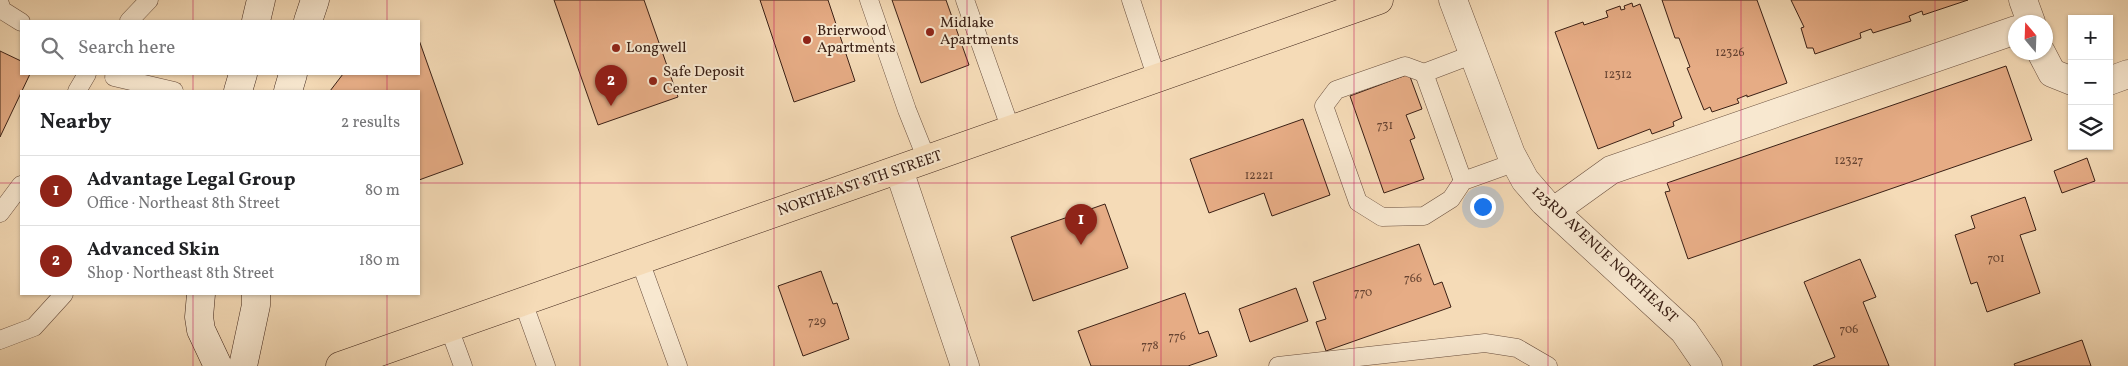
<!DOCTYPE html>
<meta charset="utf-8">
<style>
:root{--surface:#fff;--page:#f6f6f6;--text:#202124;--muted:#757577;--line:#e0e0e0;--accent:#8f2418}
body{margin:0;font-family:Vollkorn,serif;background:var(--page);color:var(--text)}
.controls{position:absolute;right:15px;top:15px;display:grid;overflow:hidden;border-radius:0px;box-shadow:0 1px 4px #0004}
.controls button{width:45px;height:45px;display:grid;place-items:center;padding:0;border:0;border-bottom:1px solid var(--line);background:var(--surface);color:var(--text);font:25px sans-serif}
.compass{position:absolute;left:2008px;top:15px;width:45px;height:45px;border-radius:50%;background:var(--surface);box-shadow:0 1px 4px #0004;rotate:341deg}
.you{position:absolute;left:1482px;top:206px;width:18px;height:18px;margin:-12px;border:4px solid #fff;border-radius:50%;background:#1a73e8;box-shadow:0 0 0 8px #1a73e833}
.badge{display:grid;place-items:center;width:32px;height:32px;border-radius:50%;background:var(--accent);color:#fff;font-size:16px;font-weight:700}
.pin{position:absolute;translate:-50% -41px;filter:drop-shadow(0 1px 2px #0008)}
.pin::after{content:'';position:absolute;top:26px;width:18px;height:15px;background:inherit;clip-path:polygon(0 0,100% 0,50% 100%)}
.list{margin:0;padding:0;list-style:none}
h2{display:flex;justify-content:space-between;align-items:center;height:65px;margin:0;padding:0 20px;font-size:21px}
h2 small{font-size:16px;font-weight:400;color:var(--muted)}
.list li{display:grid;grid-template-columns:32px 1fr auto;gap:15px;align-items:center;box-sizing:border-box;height:70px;padding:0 20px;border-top:1px solid var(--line)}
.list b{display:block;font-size:19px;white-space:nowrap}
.list p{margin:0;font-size:16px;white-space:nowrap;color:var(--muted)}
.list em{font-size:16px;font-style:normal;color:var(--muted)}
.icon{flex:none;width:28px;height:28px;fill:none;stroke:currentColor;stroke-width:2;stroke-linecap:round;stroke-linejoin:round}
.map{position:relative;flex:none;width:2128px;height:366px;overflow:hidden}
.search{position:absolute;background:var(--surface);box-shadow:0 1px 4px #0004;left:20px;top:20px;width:400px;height:55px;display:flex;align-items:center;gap:12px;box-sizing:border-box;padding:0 18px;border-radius:0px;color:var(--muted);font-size:19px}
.panel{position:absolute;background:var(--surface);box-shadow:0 1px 4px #0004;left:20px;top:90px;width:400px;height:205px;border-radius:0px}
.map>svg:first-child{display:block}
.building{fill:#e6ac85;stroke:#3b2015}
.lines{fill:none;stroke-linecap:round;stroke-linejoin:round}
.lane-casing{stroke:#6a4f3e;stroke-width:19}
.street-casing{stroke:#6a4f3e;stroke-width:29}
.secondary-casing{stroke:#3b2015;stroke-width:29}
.primary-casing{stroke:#3b2015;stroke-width:29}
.lane{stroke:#f8e8d0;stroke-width:18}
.street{stroke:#f8e8d0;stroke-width:28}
.secondary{stroke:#f8e8d0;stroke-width:28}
.primary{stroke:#f5dbb7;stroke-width:28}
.grid{fill:none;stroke:#c2185b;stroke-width:1;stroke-opacity:0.55}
.poi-dot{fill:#8f2418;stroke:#f8e8d0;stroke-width:2}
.labels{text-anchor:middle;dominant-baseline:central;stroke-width:4;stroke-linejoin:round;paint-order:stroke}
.number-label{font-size:12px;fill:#664331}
.poi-label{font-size:15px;fill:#3b2015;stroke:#f8e8d0;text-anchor:start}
.street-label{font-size:15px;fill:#3b2015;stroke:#f8e8d0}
</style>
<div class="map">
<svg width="2128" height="366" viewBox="0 0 2128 366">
<rect width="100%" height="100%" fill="#f5dbb7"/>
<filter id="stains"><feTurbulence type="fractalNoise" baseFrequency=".004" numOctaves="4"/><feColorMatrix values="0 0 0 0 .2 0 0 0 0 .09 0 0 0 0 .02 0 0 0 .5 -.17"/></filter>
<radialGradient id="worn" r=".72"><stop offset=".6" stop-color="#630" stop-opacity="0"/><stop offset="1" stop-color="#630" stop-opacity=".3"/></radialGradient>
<!-- building -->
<g class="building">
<path d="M554,0h90l34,97 -80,28z"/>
<path d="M760,0h68l27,81 -61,21z"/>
<path d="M892,0h54l23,65 -48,18z"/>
<path d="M1662,0h95l30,83 -40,14v-2l-10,4 2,4 -27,9 -2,-5 -6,3 -17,-42 3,-1 -11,-29h-4z"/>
<path d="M1791,0h177l-45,15 -1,-4 -13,5 2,5 -38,12 -2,-4 -11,4 1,5 -46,16 -2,-6h-6l-6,-20 3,-1z"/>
<path d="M1632,3l1,4 7,-3 42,114 -9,4 1,4 -22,8 -2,-5 -52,20 -43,-117 28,-10 1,3 24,-8 -2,-6 14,-5 1,4 4,-1 -1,-3z"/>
<path d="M419,40l44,124 -44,16v-89h-89l13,-17h76z"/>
<path d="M0,51l21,10v13h9l-30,63z"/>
<path d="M2006,66l26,74 -344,119 -23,-67 5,-1 -3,-8z"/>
<path d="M1409,74l13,35 -16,6 9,23 -5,2 14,39 -40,14 -34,-97z"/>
<path d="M1303,119l27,76 -58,21 -8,-23 -55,20 -19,-54z"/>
<path d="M2087,158l8,23 -33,12 -8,-22z"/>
<path d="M2025,197l11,33 -16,5 20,58 -53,19 -10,-30 -6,2 -16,-49 20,-7 -4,-12z"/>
<path d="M1105,204l23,64 -95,33 -22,-64z"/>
<path d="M1419,244l15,41 8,-3 9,25 -125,44 -10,-29 10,-3 -13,-37z"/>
<path d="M1860,259l16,38 -13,5 26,64h-76l22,-9 -31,-75z"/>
<path d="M821,271l12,33 4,-1 12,36 -46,17 -25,-70z"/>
<path d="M1296,288l12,33 -58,21 -11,-33z"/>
<path d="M1185,293l14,41 9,-3 9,25 -29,10h-97l-13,-35z"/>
<path d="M2082,340l9,26h-76l-1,-2z"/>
</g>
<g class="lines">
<!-- lane casing -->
<g class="lane-casing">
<g id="lane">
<path d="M869,0l38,110 20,50"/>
<path d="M965,0l46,130"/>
<path d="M1131,0l26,79"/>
<path d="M0,4l2,6 19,12"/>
<path d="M129,21l20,-21"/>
<path d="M1474,54l-50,19 -19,-7 -69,24 -12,16 34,96 24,15 42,-1 27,-17 12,-18 53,-19"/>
<path d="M1424,73l39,108"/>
<path d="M114,77l60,14"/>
<path d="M77,91l10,-17"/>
<path d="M0,213l21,-28"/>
<path d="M640,261l38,105"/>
<path d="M523,302l23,64"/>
<path d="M449,328l14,38"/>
<path d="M0,340l34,-13 30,-33"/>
<path d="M1278,366l207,-23 32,5 31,18"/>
</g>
</g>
<!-- street casing -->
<g class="street-casing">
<g id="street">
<path d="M1453,0l58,154 14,26 19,22 140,129 24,35"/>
<path d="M2023,0l8,22"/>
<path d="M2041,52l11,21 20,8"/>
<path d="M2109,81l19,-7"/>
<path d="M899,170l66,196"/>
<path d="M1554,211l57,-41 405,-140"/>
</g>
</g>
<!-- secondary casing -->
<g class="secondary-casing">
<g id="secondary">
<path d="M256,21l5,-21"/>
<path d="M308,21l7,-21"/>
<path d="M238,91l5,-17"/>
<path d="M288,91l5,-17"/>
<path d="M201,294l-2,23 2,13 17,36"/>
<path d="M243,366l13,-61v-11"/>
</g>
</g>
<!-- primary casing -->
<g class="primary-casing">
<path id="primary" d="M340,366l1039,-366"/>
</g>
<!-- lane -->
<use href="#lane" class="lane"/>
<!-- street -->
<use href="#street" class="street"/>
<!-- secondary -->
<use href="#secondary" class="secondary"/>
<!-- primary -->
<use href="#primary" class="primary"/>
</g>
<!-- grid -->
<path class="grid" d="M193,0v21M387,0v21M580,0v366M774,0v366M967,0v366M1161,0v366M1354,0v366M1548,0v366M1741,0v366M1935,0v366M193,74v17M387,74v17M0,183h21M419,183h1709M193,294v72M387,294v72"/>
<!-- markers -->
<g class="poi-dot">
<circle cx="930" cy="32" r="5"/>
<circle cx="807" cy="40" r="5"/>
<circle cx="616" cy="48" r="5"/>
<circle cx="653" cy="81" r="5"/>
</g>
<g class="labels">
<!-- number labels -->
<g class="number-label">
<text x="1730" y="53">12326</text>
<text x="1618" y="75">12312</text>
<text x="1385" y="126">731</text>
<text x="1849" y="161">12327</text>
<text x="1259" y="176">12221</text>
<text x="1996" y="259">701</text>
<text x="1413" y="279">766</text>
<text x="1363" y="293">770</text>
<text x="817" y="322">729</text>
<text x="1849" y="330">706</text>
<text x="1177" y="337">776</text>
<text x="1150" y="346">778</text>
</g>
<!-- poi labels -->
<g class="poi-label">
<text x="940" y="23">Midlake<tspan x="940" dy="17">Apartments</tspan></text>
<text x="817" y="31">Brierwood<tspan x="817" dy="17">Apartments</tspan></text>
<text x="626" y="48">Longwell</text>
<text x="663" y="72">Safe Deposit<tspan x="663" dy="17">Center</tspan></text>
</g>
<!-- street labels -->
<g class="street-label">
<text transform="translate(860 184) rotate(-19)">NORTHEAST 8TH STREET</text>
<text transform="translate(1604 255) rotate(43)">123RD AVENUE NORTHEAST</text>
</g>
</g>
<rect width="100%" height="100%" filter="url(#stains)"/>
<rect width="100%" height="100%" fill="url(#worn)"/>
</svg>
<div class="controls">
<button>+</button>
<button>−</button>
<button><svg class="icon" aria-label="layers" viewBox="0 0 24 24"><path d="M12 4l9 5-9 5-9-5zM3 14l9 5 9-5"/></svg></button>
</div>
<svg class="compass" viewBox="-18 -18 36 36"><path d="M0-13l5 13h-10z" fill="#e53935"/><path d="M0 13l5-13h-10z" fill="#757577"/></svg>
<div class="you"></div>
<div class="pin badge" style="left:1081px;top:245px">1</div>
<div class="pin badge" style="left:611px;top:106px">2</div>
<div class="search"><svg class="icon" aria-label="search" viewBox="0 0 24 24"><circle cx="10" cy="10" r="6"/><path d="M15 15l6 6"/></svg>Search here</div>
<section class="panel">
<h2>Nearby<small>2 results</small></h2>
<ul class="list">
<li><span class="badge">1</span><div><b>Advantage Legal Group</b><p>Office · Northeast 8th Street</p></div><em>80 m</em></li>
<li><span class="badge">2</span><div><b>Advanced Skin</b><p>Shop · Northeast 8th Street</p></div><em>180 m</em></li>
</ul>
</section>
</div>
